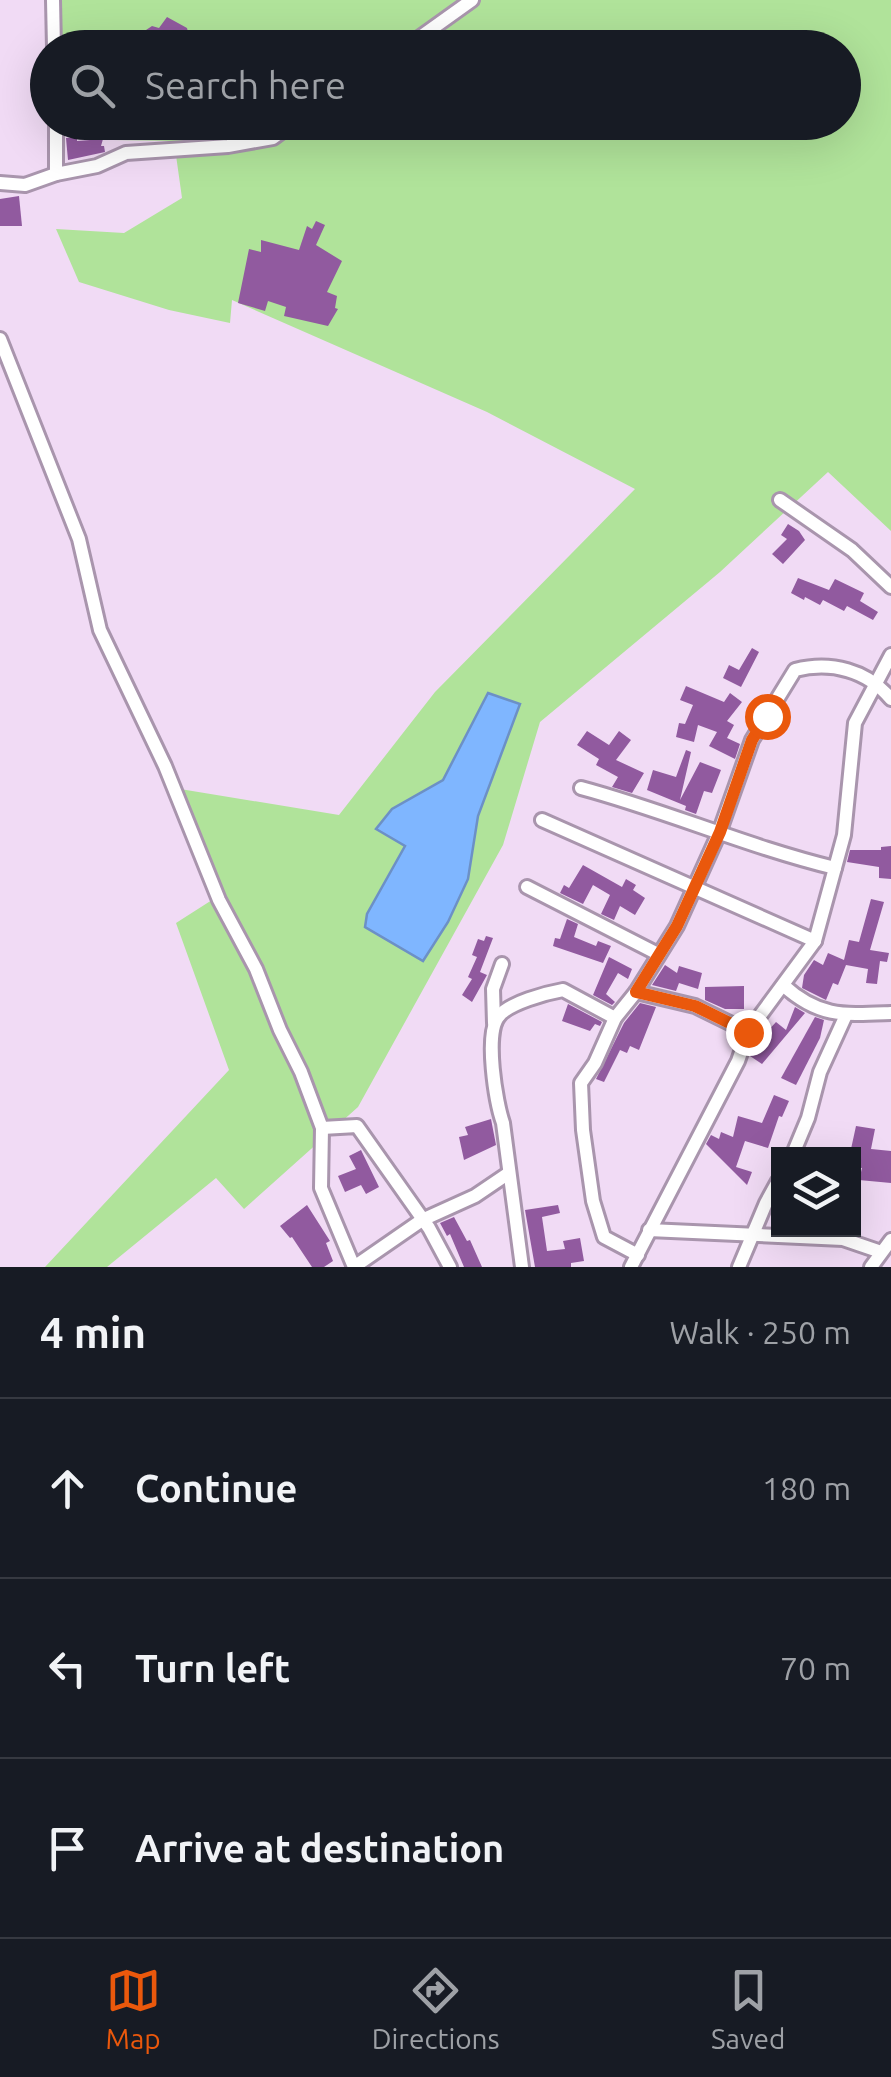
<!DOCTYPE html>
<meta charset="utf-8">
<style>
:root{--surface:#171b24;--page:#20242c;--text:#f1f3f6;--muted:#9ea1a6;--line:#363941;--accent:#ea580c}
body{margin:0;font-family:Ubuntu,sans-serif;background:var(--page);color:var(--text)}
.controls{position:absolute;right:30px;bottom:30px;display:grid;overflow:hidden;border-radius:0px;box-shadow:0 10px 40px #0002}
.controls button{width:90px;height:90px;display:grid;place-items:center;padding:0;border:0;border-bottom:2px solid var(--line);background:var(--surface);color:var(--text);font:50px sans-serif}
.stop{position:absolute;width:30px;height:30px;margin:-22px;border:8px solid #ea580c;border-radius:50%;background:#fff}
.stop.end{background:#ea580c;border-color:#fff;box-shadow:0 2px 10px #0008}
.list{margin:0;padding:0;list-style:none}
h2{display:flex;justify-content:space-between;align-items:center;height:130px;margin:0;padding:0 40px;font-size:42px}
h2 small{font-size:32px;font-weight:400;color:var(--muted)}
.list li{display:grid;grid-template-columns:65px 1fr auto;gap:30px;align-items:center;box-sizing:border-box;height:180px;padding:0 40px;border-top:2px solid var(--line)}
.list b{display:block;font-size:38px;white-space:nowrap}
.list em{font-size:32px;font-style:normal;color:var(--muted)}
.icon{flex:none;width:55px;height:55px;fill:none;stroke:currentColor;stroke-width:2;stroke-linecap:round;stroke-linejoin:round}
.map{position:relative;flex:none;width:891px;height:1267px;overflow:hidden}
.search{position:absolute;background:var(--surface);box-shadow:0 10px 40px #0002;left:30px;right:30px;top:30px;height:110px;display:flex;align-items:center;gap:25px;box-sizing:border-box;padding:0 35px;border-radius:55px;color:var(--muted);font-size:38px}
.sheet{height:670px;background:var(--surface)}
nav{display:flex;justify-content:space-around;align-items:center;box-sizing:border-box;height:140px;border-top:2px solid var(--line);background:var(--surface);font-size:28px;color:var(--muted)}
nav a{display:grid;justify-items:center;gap:5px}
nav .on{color:var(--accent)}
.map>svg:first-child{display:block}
.green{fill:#b0e39a;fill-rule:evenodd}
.water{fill:#7fb6ff;stroke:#6c90c6;stroke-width:2.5}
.building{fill:#915a9f}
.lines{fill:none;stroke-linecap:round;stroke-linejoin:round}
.minor-casing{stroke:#a995ad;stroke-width:18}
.minor{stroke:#fff;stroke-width:12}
.route{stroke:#ea580c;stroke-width:12}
</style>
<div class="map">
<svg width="891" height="1267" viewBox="0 0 891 1267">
<rect width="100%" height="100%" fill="#f1dbf5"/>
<!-- green -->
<path class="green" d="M58,0h833v531l-63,-59 -108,100 -180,150 -37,123 -145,262 -114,102 -28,-31 -109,89h-62l184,-197 -53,-147 36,-23 -44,-113 171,28 96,-123 200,-203 -148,-77 -255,-112 -2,23 -61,-13 -90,-28 -23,-53 68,4 58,-35 -8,-57 -61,-1 -5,-17 736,-1v-74l-785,-1zM488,694l32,11 -42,111 -10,63 -101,35 38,-68 -12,-37 50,-29z"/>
<!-- water -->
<path class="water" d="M488,693l32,11 -42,112 -10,63 -20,43 -25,39 -58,-34 2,-13 38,-68 -29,-17 16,-20 51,-29z"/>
<!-- building -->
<g class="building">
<path d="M167,17l20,11 2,8 8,-4 9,14 -59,2 -4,-16 9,-6 7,2z"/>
<path d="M77,137v4l26,-2 -2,7h3l1,6 -37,8 -2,-22z"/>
<path d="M19,196l3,30h-22v-27z"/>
<path d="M316,221l9,4 -9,20 26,16 -15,31 10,4 -2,12 3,1 -10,17 -44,-10 2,-9 -18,-6 -3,10 -27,-8 11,-54 12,3v-12l38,10 8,-24 5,3z"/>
<path d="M788,524l11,7 6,9 -22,24 -11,-10 15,-15 -6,-4z"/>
<path d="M798,578l31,12 6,-11 29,14 -4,8 18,11 -5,8 -26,-14 -3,5 -21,-11 -3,5 -15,-8 -1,3 -13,-7z"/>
<path d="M752,648l7,4 -18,35 -18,-9 6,-13 10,5z"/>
<path d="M686,686l38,16 6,-9 12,9 -15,19 7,4 -7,13 13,6 -5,15 -26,-13 8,-14 -19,-7 -4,17 -18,-5 3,-14 6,1 8,-19 -13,-5z"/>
<path d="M587,731l22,14 10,-14 12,9 -15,20 28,13 -12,20 -20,-6 6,-10 -22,-12 3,-6 -22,-14z"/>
<path d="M686,750l5,2 -11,48 20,-38 21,8 -9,23 -8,-2 -8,23 -11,-4 1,-4 -39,-16 6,-20 23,7z"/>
<path d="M891,846v33l-12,-1v-11l-32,-5 3,-12h31v-3z"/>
<path d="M583,865l39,22 4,-8 10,6 -3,5 12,8 -10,17 -15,-9 -6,14 -13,-6 9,-19 -17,-10 -10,19 -23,-11 4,-8 5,3z"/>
<path d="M871,899l13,3 -14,48 19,3 -2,9 -7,-1 -3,23 -11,-1 2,-14 -22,-4 -8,20 -5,-2 -7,17 -24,-12 2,-13 10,-15 9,5 5,-12 16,7 5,-20 10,2z"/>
<path d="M567,919l11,5 -4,13 22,9 2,-5 13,5 -8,17 -50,-17 2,-8 5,1z"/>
<path d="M486,936l7,2 -13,34 7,3 -15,27 -10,-7 10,-16 -4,-2 9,-20 -5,-2 6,-16 6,2z"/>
<path d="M609,957l23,12 -4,10 -10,-6 -12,21 9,8 -3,3 -19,-10z"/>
<path d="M665,965l12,8 2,-7 23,7 -4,16 -19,-6 -3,8 -24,-6z"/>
<path d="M744,986v23h-19l-20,-9v-13z"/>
<path d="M640,1003l16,4 -17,43 -9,-4 -3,7 -7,-3 -16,32 -8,-3 28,-56z"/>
<path d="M568,1004l34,18 -2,4 -5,-2 -5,7 -28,-10z"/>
<path d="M795,1007l10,6 -43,51 -12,-8 4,-10 22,-24 10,8z"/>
<path d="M815,1017l9,3 -4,18 -24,47 -15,-7z"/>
<path d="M774,1095l15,6 -7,16 -3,-1 -11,32 -23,-7 -9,26 16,5 -5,13 -41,-41 5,-9 8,4 2,-7 12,5 5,-21 24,7z"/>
<path d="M491,1119l5,26 -32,15 -5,-23 9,-2 -3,-8z"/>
<path d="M856,1126l19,3 -4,20 20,2v32l-32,-3 3,-12 -8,-1 -3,-18z"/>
<path d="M361,1150l18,37 -13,7 -5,-9 -16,7 -7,-16 18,-7 -7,-13z"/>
<path d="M307,1205l23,36 -4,2 7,18 -9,6h-12l-20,-30 -2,1 -10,-12z"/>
<path d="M558,1205l2,8 -18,4 5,34 18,-2 -2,-8 17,-3 4,23 -13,2v4h-36l-10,-57z"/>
<path d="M454,1217l13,24 3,-1 12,27h-18l-14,-33 -3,2 -7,-13z"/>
</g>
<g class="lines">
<!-- minor casing -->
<g class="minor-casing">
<g id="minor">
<path d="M53,0l1,48"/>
<path d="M405,48l67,-48"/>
<path d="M56,122v52"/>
<path d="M0,183l25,2 31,-11 41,-8 29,-13 102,-7 45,-8 22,-16"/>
<path d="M0,339l79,200 21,91 65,136 54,134 37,69 24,61 21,42 21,56 -1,60 33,79 68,-47 53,-24 34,-23"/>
<path d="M780,500l72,50 39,37"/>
<path d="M581,788c86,23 167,59 254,80"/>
<path d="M542,820l273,121"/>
<path d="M527,887l131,67"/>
<path d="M783,985c36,33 62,30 108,28"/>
<path d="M636,992l59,14 53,26"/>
<path d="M494,1023l-1,-34 9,-25"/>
<path d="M322,1128l35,-2 72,102 21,39"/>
<path d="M793,1154l15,-36 12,-46 26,-57"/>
<path d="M649,1230l194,9 38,13"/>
<path d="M638,1255l-34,-18 -11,-36 -10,-71 -2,-47 14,-20 20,-45 21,-26 41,-66 42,-93 33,-93 43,-70c36,-9 72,0 96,29"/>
<path d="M522,1267l-19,-144c-7,-20 -19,-90 -4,-107 10,-13 47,-23 64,-26l52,28"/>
<path d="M631,1267l107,-206 10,-29 67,-91 29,-106 11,-112 36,-68"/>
<path d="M739,1267l27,-64 12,-22"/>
<path d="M871,1267l20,-27"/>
</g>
</g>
<!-- minor -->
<use href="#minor" class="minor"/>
</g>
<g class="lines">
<!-- route -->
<path class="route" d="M748,1032l-53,-26 -59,-14 41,-66 43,-94 32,-92 15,-24"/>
</g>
</svg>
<div class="controls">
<button><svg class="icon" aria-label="layers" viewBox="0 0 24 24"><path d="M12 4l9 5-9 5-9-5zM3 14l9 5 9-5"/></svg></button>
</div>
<div class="stop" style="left:767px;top:716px"></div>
<div class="stop end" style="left:748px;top:1032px"></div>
<div class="search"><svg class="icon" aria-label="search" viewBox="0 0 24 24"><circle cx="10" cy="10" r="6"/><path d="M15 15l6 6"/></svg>Search here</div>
</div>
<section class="sheet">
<h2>4 min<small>Walk · 250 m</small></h2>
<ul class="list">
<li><svg class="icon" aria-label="ahead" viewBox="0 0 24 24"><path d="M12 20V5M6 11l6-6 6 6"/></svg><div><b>Continue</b></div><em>180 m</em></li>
<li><svg class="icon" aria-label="left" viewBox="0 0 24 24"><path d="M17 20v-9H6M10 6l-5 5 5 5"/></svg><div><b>Turn left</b></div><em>70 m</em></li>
<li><svg class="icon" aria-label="arrive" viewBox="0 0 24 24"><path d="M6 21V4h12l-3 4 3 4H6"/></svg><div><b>Arrive at destination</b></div></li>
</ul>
</section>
<nav>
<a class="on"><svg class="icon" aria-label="map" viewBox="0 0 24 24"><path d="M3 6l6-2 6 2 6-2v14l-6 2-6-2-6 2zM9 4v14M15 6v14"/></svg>Map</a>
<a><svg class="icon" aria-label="directions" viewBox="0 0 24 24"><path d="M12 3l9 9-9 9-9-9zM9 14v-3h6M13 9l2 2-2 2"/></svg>Directions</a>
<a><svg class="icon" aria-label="saved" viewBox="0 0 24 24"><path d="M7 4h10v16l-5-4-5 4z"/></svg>Saved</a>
</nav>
